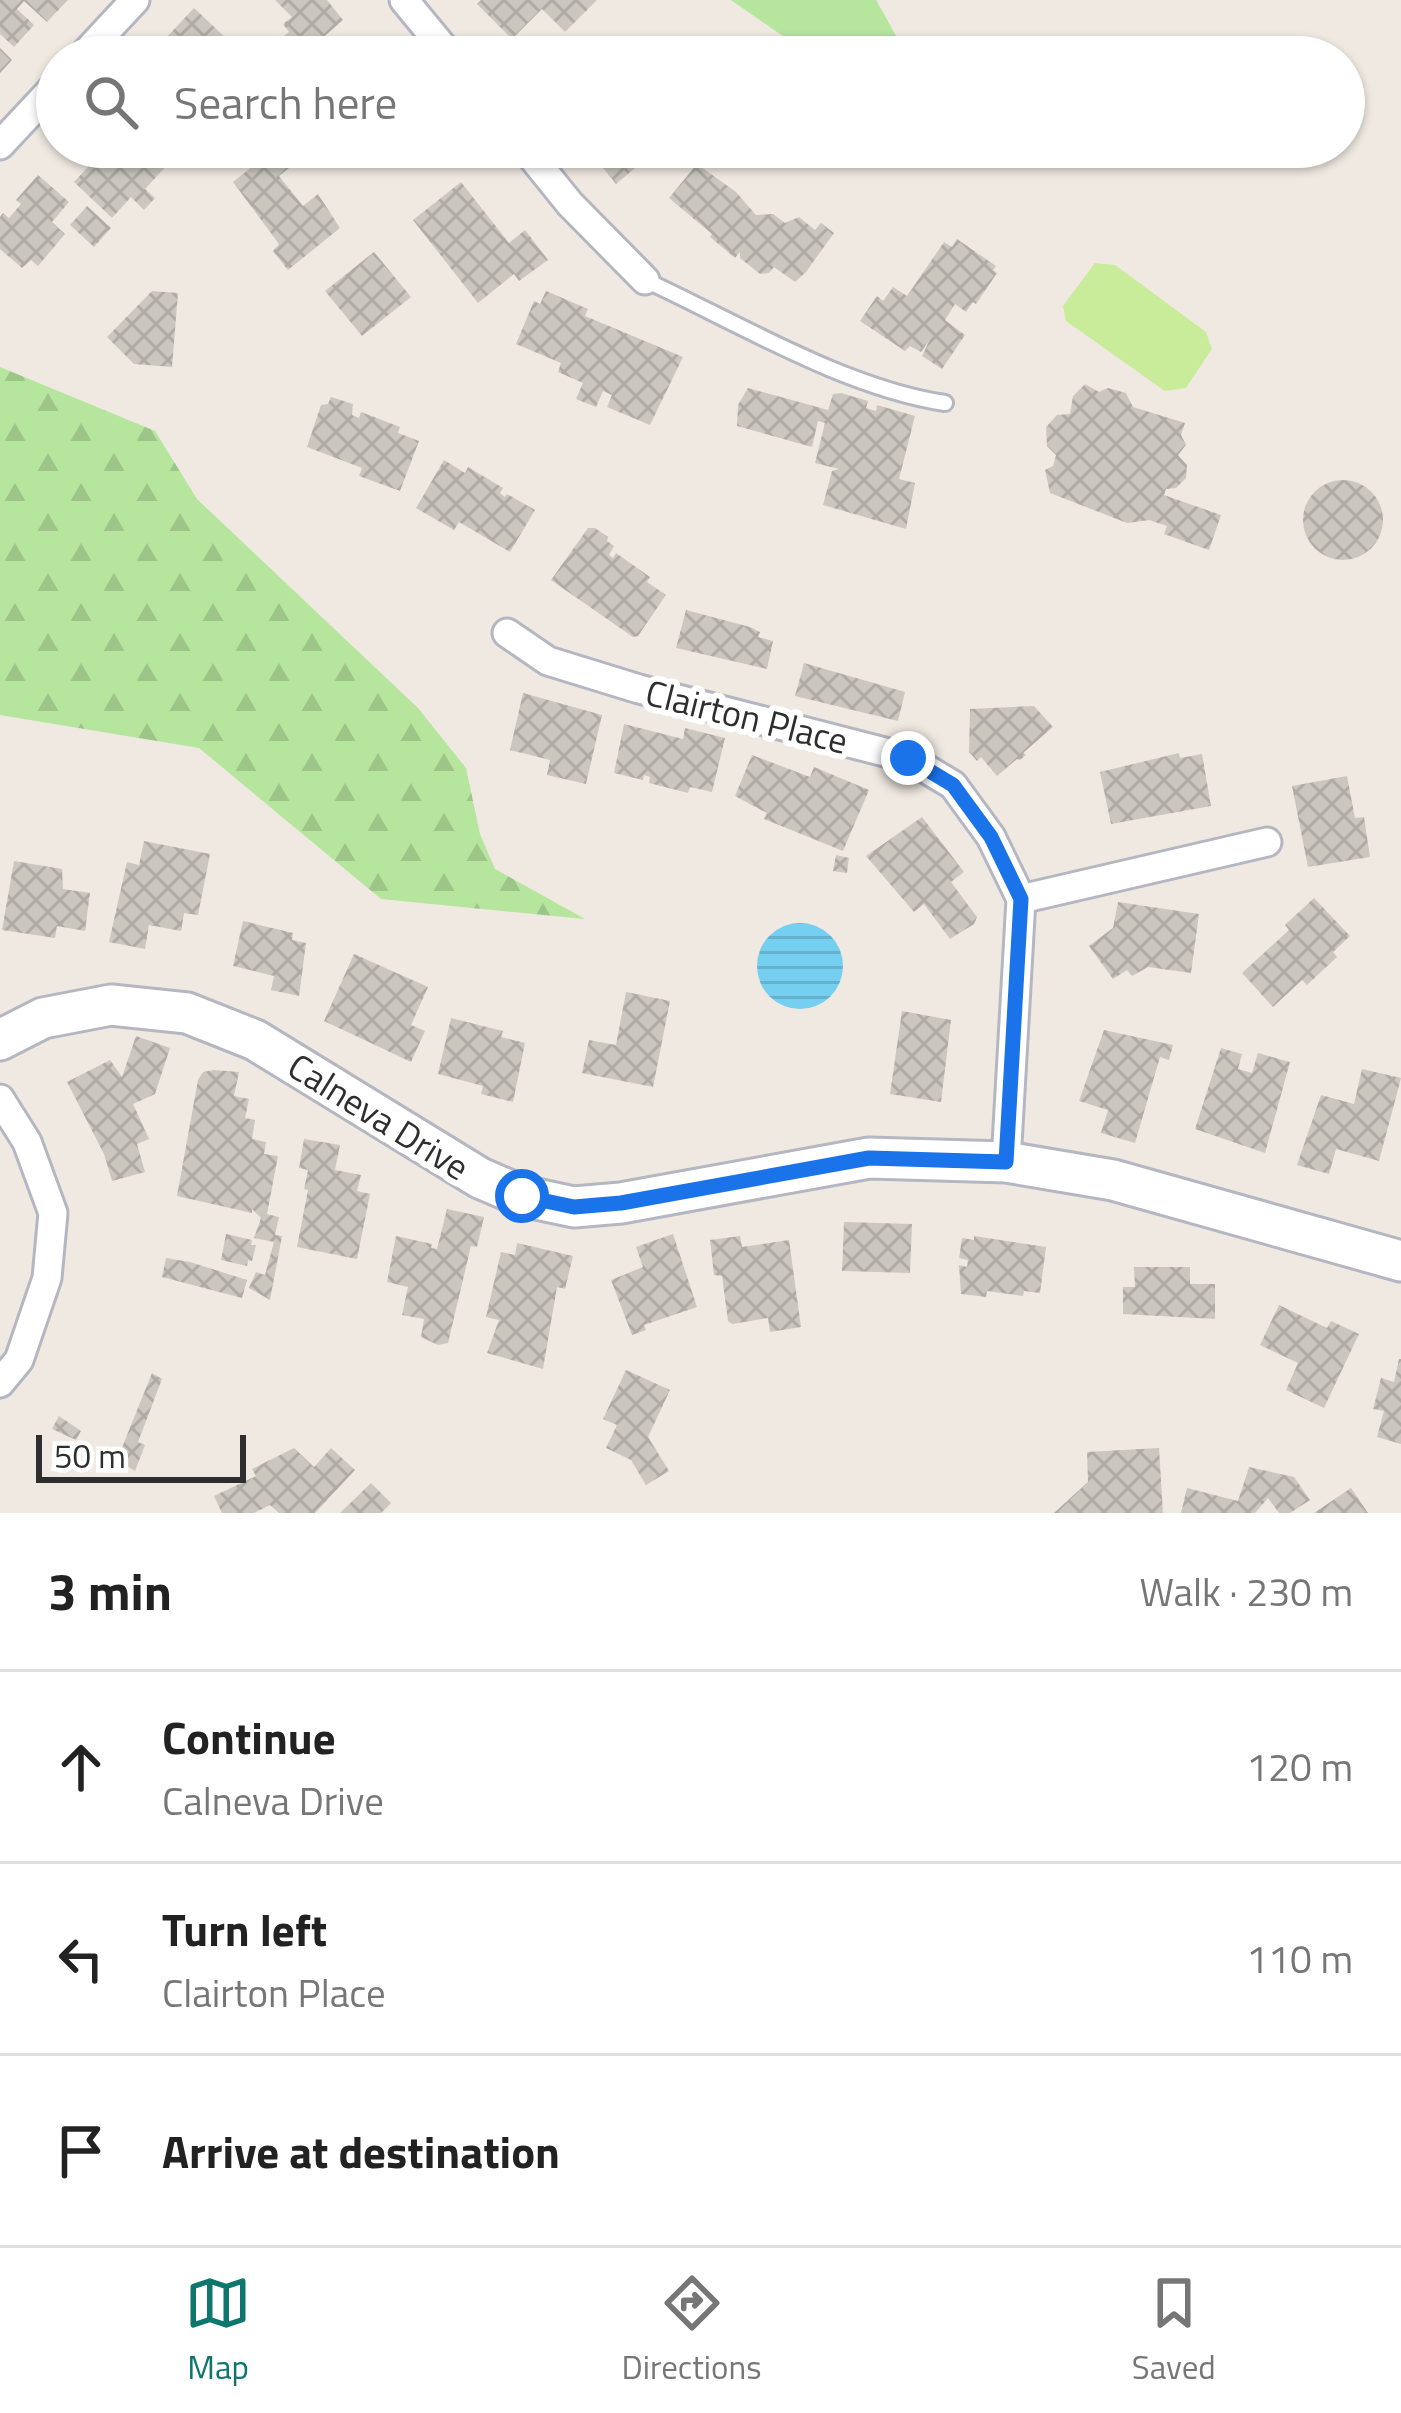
<!DOCTYPE html>
<meta charset="utf-8">
<style>
:root{--surface:#fff;--page:#f6f6f6;--text:#222;--muted:#767676;--line:#e0e0e0;--accent:#0f766e}
body{margin:0;font-family:"Titillium Web",sans-serif;background:var(--page);color:var(--text)}
.scale{position:absolute;left:36px;bottom:30px;width:210px;box-sizing:border-box;padding-left:12px;border:6px solid #2e2e2e;border-top:0;font-size:33px;line-height:42px;white-space:nowrap;color:#2e2e2e;-webkit-text-stroke:9px #fff;paint-order:stroke}
.stop{position:absolute;width:36px;height:36px;margin:-27px;border:9px solid #1a73e8;border-radius:50%;background:#fff}
.stop.end{background:#1a73e8;border-color:#fff;box-shadow:0 3px 12px #0008}
.list{margin:0;padding:0;list-style:none}
h2{display:flex;justify-content:space-between;align-items:center;height:156px;margin:0;padding:0 48px;font-size:51px}
h2 small{font-size:39px;font-weight:400;color:var(--muted)}
.list li{display:grid;grid-template-columns:78px 1fr auto;gap:36px;align-items:center;box-sizing:border-box;height:192px;padding:0 48px;border-top:3px solid var(--line)}
.list b{display:block;font-size:45px;white-space:nowrap}
.list p{margin:0;font-size:39px;white-space:nowrap;color:var(--muted)}
.list em{font-size:39px;font-style:normal;color:var(--muted)}
.icon{flex:none;width:66px;height:66px;fill:none;stroke:currentColor;stroke-width:2;stroke-linecap:round;stroke-linejoin:round}
.map{position:relative;flex:none;width:1401px;height:1513px;overflow:hidden}
.search{position:absolute;background:var(--surface);box-shadow:0 3px 9px #0004;left:36px;right:36px;top:36px;height:132px;display:flex;align-items:center;gap:30px;box-sizing:border-box;padding:0 42px;border-radius:66px;color:var(--muted);font-size:45px}
.sheet{height:732px;background:var(--surface)}
nav{display:flex;justify-content:space-around;align-items:center;box-sizing:border-box;height:168px;border-top:3px solid var(--line);background:var(--surface);font-size:33px;color:var(--muted)}
nav a{display:grid;justify-items:center;gap:6px}
nav .on{color:var(--accent)}
.map>svg:first-child{display:block}
.grass{fill:#b6e59e}
.forest{fill:url(#forest-firs)}
.pitch{fill:#c9ec9a}
.water{fill:url(#water-rules)}
.building{fill:url(#building-cross-hatch)}
.lines{fill:none;stroke-linecap:round;stroke-linejoin:round}
.lane-casing{stroke:#b4b7c1;stroke-width:20}
.street-casing{stroke:#b4b7c1;stroke-width:33}
.secondary-casing{stroke:#b4b7c1;stroke-width:45}
.lane{stroke:#fff;stroke-width:14}
.street{stroke:#fff;stroke-width:27}
.secondary{stroke:#fff;stroke-width:39}
.route{stroke:#1a73e8;stroke-width:15}
.labels{text-anchor:middle;dominant-baseline:central;stroke-width:12;stroke-linejoin:round;paint-order:stroke}
.street-label{font-size:36px;fill:#2e2e2e;stroke:#fff}
</style>
<div class="map">
<svg width="1401" height="1513" viewBox="0 0 1401 1513">
<defs>
<pattern id="forest-firs" width="22" height="20" patternUnits="userSpaceOnUse" patternTransform="scale(3)"><rect width="22" height="20" fill="#b6e59e"/><path d="M5 1l3.5 6h-7zM16 11l3.5 6h-7z" fill="#9dc588"/></pattern>
<pattern id="water-rules" width="6" height="5" patternUnits="userSpaceOnUse" patternTransform="scale(3)"><rect width="6" height="5" fill="#75cff0"/><path d="M0 2.5h6" fill="none" stroke="#66b2ce"/></pattern>
<pattern id="building-cross-hatch" width="8" height="8" patternUnits="userSpaceOnUse" patternTransform="scale(3)"><rect width="8" height="8" fill="#cbc7bf"/><path d="M0 0l8 8M0 8l8-8" fill="none" stroke="#afaba4"/></pattern>
</defs>
<rect width="100%" height="100%" fill="#efe9e1"/>
<!-- grass -->
<path class="grass" d="M731,0h145l32,57h-95z"/>
<!-- forest -->
<path class="forest" d="M0,367l155,64 42,68 221,209 48,60 14,66 15,35 90,50 -204,-20 -182,-151 -199,-33z"/>
<!-- pitch -->
<path class="pitch" d="M1095,263l20,2 91,67 6,17 -26,39 -21,3 -99,-70 -3,-15z"/>
<!-- water -->
<circle class="water" cx="800" cy="966" r="43"/>
<!-- building -->
<g class="building">
<path d="M0,0h68l-21,22 -23,-21 -7,8 17,16 -20,22 -14,-13z"/>
<path d="M275,0h52l16,20 -24,21 2,6 -11,7 -39,3 -5,-7 23,-18 -6,-8 9,-7z"/>
<path d="M481,0h116l-32,32 -23,-23 -30,30 -35,-35z"/>
<path d="M194,8l33,31 -17,18h-62z"/>
<path d="M610,41l12,16h-32z"/>
<path d="M0,48l12,12 -12,13z"/>
<path d="M99,147h81l2,2 -37,40 10,9 -11,12 -13,-13 -19,21 -38,-36 29,-31z"/>
<path d="M267,147h38l4,5 -30,24 24,30 15,-12 22,34 -52,42 -15,-19 6,-7 -46,-62 20,-16 -4,-5z"/>
<path d="M356,147h42l-26,21z"/>
<path d="M601,147h50l-8,6 4,5 -31,26 -24,-30z"/>
<path d="M697,164l39,28 20,23 17,-1 12,9 14,-6 16,13 6,-7 13,10 -28,39 -11,10 -21,-15 -5,6 -9,1 -20,-16v-6l-5,6 -25,-21 2,-3 -43,-36z"/>
<path d="M38,175l31,27 -17,20 13,12 -27,32 -7,-6 -9,8 -22,-19v-32l3,-4 6,5 12,-14 -5,-4z"/>
<path d="M461,182l48,61 16,-13 23,30 -29,21 -5,-7 -36,29 -65,-83z"/>
<path d="M87,206l24,22 -17,19 -24,-22z"/>
<path d="M957,239l39,27 -3,4 4,3 -21,31 -3,-2 -7,10 -11,-8 -10,16 20,15 -23,34 -20,-13 8,-17 -9,13 -11,-6 -5,5 -45,-30 17,-25 6,5 10,-14 14,9 37,-54 8,5z"/>
<path d="M374,252l37,45 -49,39 -37,-45z"/>
<path d="M152,291l26,2 -6,74 -38,-3 -27,-27z"/>
<path d="M546,291l42,18 -3,7 98,41 -33,68 -43,-18 5,-12 -9,-4 -7,16 -20,-8 7,-16 -25,-11 3,-9 -45,-19 18,-43 6,3z"/>
<path d="M1085,384l14,8 9,-4 18,5 7,14 52,16 -4,12 5,10 -8,10 9,10 -1,13 -10,10 -10,1 -2,6 57,20 -12,35 -45,-16 3,-8 -18,-6 -22,3 -77,-30 -5,-23 8,-4 3,-11 -9,-9 -1,-19 11,-12 13,-1 3,-18z"/>
<path d="M748,388l80,22 5,-16 8,-1 27,8 -2,7 10,3 1,-6 38,11 -16,63 16,4 -9,46 -83,-24 9,-34 7,-2 -24,-6 10,-40 -7,-2 -6,26 -75,-21 1,-21z"/>
<path d="M331,397l22,7 -1,11 7,3 2,-6 39,15 -2,6 21,8 -19,50 -41,-15 3,-8 -55,-21 14,-42 7,-1z"/>
<path d="M444,460l21,13 3,-6 35,21 -3,5 5,4 2,-3 28,16 -25,42 -51,-30 -5,8 -38,-22z"/>
<circle cx="1343" cy="520" r="40"/>
<path d="M588,528h7l13,9 -1,4 7,5 -5,9 4,3 3,-5 34,24 -3,5 19,13 -28,41 -5,1 -82,-57z"/>
<path d="M686,610l64,17 10,5 -2,5 15,4 -6,28 -91,-21z"/>
<path d="M804,663l101,29 -7,29 -103,-25z"/>
<path d="M523,693l79,22 -16,69 -39,-9 3,-15 -40,-10z"/>
<path d="M1034,706l19,21 -30,26 3,2 -6,5 -3,-1 -20,17 -16,-19 -4,4 -8,-9 1,-43z"/>
<path d="M624,724l59,15 2,-11 40,10 -13,54 -22,-5 -2,6 -39,-10 1,-6 -6,-2 -1,5 -29,-7z"/>
<path d="M1179,753l1,5 22,-4 9,52 -100,18 -11,-52z"/>
<path d="M752,755l58,22 4,-10 55,23 -26,61 -79,-32 3,-6 -32,-17z"/>
<path d="M1347,776l8,42 9,-1 6,40 -62,10 -16,-81z"/>
<path d="M922,817l42,55 -13,10 26,35 -3,7 -24,15 -26,-35 -10,8 -48,-56z"/>
<path d="M144,841l66,13 -12,61 -14,-2 -3,18 -32,-6 -4,24 -36,-7 18,-80 12,3z"/>
<path d="M836,855l13,3 -2,15 -14,-2z"/>
<path d="M14,861l48,8 1,20 27,4 -5,38 -28,-5 -2,12 -53,-8z"/>
<path d="M1314,898l36,38 -17,16 4,5 -30,28 -5,-5 -29,27 -31,-34 47,-43 -4,-5z"/>
<path d="M1118,902l81,12 -8,59 -43,-6 -16,9 -5,-6 -14,9 -24,-33 24,-18z"/>
<path d="M243,921l50,12 -1,7 14,3 -7,53 -28,-6 3,-14 -41,-10z"/>
<path d="M354,954l74,33 -17,38 14,6 -14,31 -87,-41z"/>
<path d="M626,992l44,9 -17,86 -71,-14 7,-33 27,5z"/>
<path d="M902,1011l49,9 -10,82 -51,-8z"/>
<path d="M451,1018l52,13 -2,6 24,6 -12,59 -32,-8 2,-8 -45,-12z"/>
<path d="M1104,1030l69,15 -4,15 -9,-3 -25,86 -34,-10 7,-23 -29,-9z"/>
<path d="M136,1036l34,12 -15,46 -22,10 16,35 -12,5 8,28 -33,9 -8,-27 -37,-72 43,-22 12,17z"/>
<path d="M1221,1048l21,6 -4,15 14,4 6,-20 32,9 -25,91 -70,-24z"/>
<path d="M1362,1069l39,9 -22,83 -43,-12 -7,25 -32,-9 24,-70 33,9z"/>
<path d="M214,1070l25,2 -5,24 15,3 -4,19 10,2 -3,19 14,3 -2,12 14,2 -11,58 12,3 -4,18 7,1 -12,64 -21,-12 7,-16 9,3 9,-33 -20,-4 7,-20 -9,-9v4l-75,-17 21,-116 5,-8z"/>
<path d="M304,1139l36,6 -5,25 26,5 -4,16 13,3 -13,65 -60,-12 11,-57 -4,-1 4,-19 -9,-2z"/>
<path d="M447,1209l37,8 -7,30 -6,-1 -23,97 -10,2 -17,-8 3,-18 -22,-4 6,-28 -21,-5 9,-46 36,8 -1,4 6,1z"/>
<path d="M844,1222l68,2 -2,49 -68,-2z"/>
<path d="M226,1234l26,6 -1,5h5l-4,16 -4,-1 -1,6 -26,-6z"/>
<path d="M673,1234l24,73 -53,18 2,5 -14,5 -21,-55 32,-13 -7,-20z"/>
<path d="M740,1236l2,11 47,-7 12,87 -31,5 -2,-14 -36,6 -4,-3 -6,-45 -8,-1 -4,-35z"/>
<path d="M974,1236l72,11 -6,46 -16,-2 -1,5 -36,-5 -1,6 -25,-3 -2,-29 8,2 1,-7 -9,-2 3,-20 12,2z"/>
<path d="M517,1243l56,13 -8,33 -8,-2 -14,82 -56,-16 12,-33 -13,-3 15,-65 14,3z"/>
<path d="M166,1258l24,4 57,18 -5,18 -80,-21z"/>
<path d="M1134,1267h56v17h25v35l-92,-5v-27h12z"/>
<path d="M1279,1305l48,23 4,-7 28,13 -35,74 -38,-18 12,-27 -38,-18z"/>
<path d="M1399,1359h2v85l-24,-7 7,-26 -11,-2 8,-31 13,4z"/>
<path d="M626,1370l44,20 -22,47 21,34 -23,14 -15,-25 -25,-12 11,-23 -14,-6z"/>
<path d="M152,1373l10,6 -24,63 7,3 -10,26 -18,-11z"/>
<path d="M59,1416l22,15 -5,9 -24,-11z"/>
<path d="M294,1448l20,19 17,-19 24,22 -40,43h-36l-9,-8 -16,8h-32l-8,-17 42,-20 -4,-7z"/>
<path d="M1159,1448l4,65h-109l34,-31 -1,-30z"/>
<path d="M1249,1467l45,10 16,23 -20,13h-11l-11,-15 -13,15h-74l6,-25 51,13z"/>
<path d="M371,1483l20,20 -10,10h-41z"/>
<path d="M1351,1488l17,25h-54z"/>
</g>
<g class="lines">
<!-- lane casing -->
<g class="lane-casing">
<path id="lane" d="M645,280c93,43 200,108 300,123"/>
</g>
<!-- street casing -->
<g class="street-casing">
<g id="street">
<path d="M404,0l47,57"/>
<path d="M82,57l53,-57"/>
<path d="M0,145l57,-61"/>
<path d="M524,147l46,57 75,76"/>
<path d="M507,633l41,28 91,28 269,69 45,27 38,52 30,62 -15,263"/>
<path d="M1021,899l246,-57"/>
<path d="M0,1099l27,43 26,71 -6,65 -28,82 -19,23"/>
</g>
</g>
<!-- secondary casing -->
<g class="secondary-casing">
<path id="secondary" d="M0,1040l43,-22 68,-13 76,8 68,27 225,138 42,18 52,11 47,-4 248,-45 137,4 107,18 288,81"/>
</g>
<!-- lane -->
<use href="#lane" class="lane"/>
<!-- street -->
<use href="#street" class="street"/>
<!-- secondary -->
<use href="#secondary" class="secondary"/>
</g>
<g class="lines">
<!-- route -->
<path class="route" d="M522,1196l52,11 47,-4 248,-45 137,4 15,-263 -30,-62 -38,-52 -45,-27"/>
</g>
<g class="labels">
<!-- street labels -->
<g class="street-label">
<text transform="translate(747 716) rotate(14)">Clairton Place</text>
<text transform="translate(379 1116) rotate(32)">Calneva Drive</text>
</g>
</g>
</svg>
<div class="scale">50 m</div>
<div class="stop" style="left:522px;top:1196px"></div>
<div class="stop end" style="left:908px;top:758px"></div>
<div class="search"><svg class="icon" aria-label="search" viewBox="0 0 24 24"><circle cx="10" cy="10" r="6"/><path d="M15 15l6 6"/></svg>Search here</div>
</div>
<section class="sheet">
<h2>3 min<small>Walk · 230 m</small></h2>
<ul class="list">
<li><svg class="icon" aria-label="ahead" viewBox="0 0 24 24"><path d="M12 20V5M6 11l6-6 6 6"/></svg><div><b>Continue</b><p>Calneva Drive</p></div><em>120 m</em></li>
<li><svg class="icon" aria-label="left" viewBox="0 0 24 24"><path d="M17 20v-9H6M10 6l-5 5 5 5"/></svg><div><b>Turn left</b><p>Clairton Place</p></div><em>110 m</em></li>
<li><svg class="icon" aria-label="arrive" viewBox="0 0 24 24"><path d="M6 21V4h12l-3 4 3 4H6"/></svg><div><b>Arrive at destination</b></div></li>
</ul>
</section>
<nav>
<a class="on"><svg class="icon" aria-label="map" viewBox="0 0 24 24"><path d="M3 6l6-2 6 2 6-2v14l-6 2-6-2-6 2zM9 4v14M15 6v14"/></svg>Map</a>
<a><svg class="icon" aria-label="directions" viewBox="0 0 24 24"><path d="M12 3l9 9-9 9-9-9zM9 14v-3h6M13 9l2 2-2 2"/></svg>Directions</a>
<a><svg class="icon" aria-label="saved" viewBox="0 0 24 24"><path d="M7 4h10v16l-5-4-5 4z"/></svg>Saved</a>
</nav>
